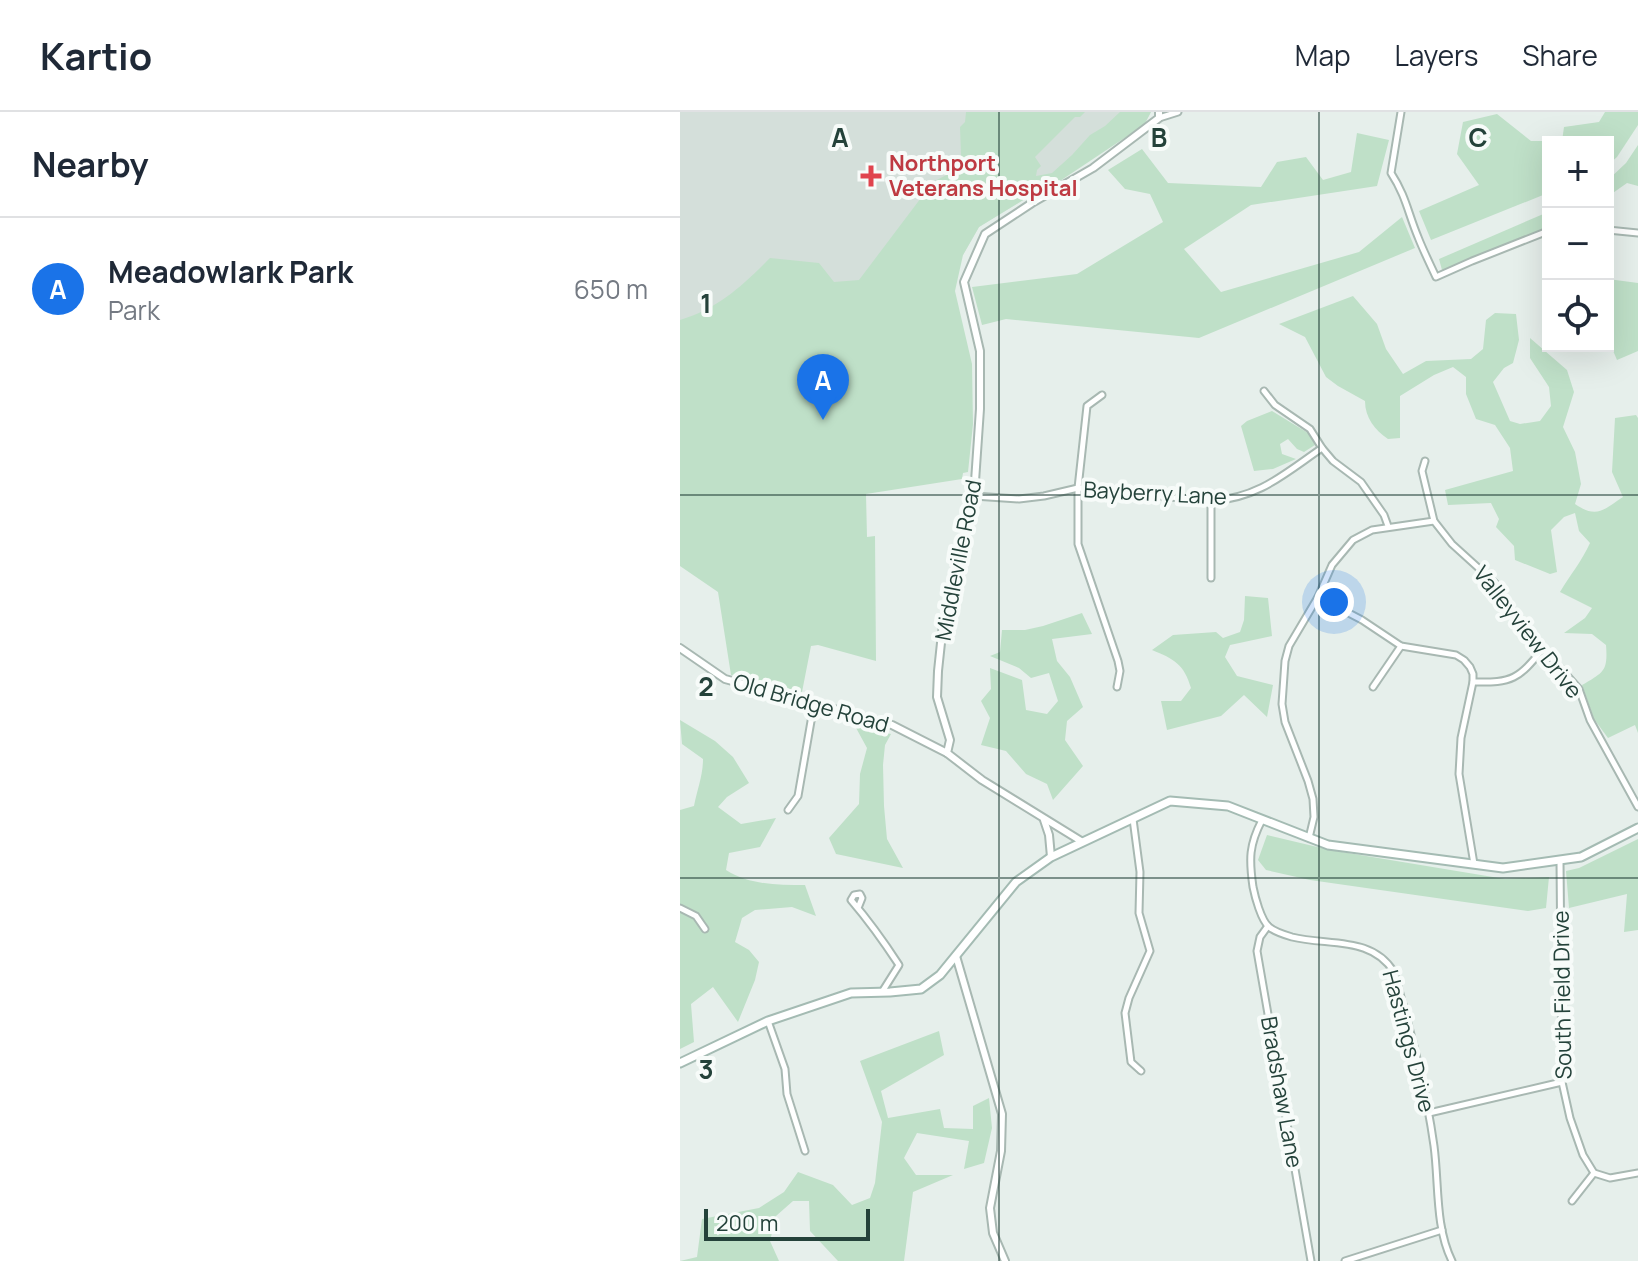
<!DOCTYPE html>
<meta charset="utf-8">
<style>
:root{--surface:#fff;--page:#f6f6f7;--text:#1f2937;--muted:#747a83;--line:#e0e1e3;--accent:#1a73e8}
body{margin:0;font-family:Manrope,sans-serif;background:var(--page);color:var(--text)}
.controls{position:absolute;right:24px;top:24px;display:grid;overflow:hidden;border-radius:0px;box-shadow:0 8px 32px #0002}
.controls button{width:72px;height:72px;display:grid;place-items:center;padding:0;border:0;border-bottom:2px solid var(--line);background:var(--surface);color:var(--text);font:40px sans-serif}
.scale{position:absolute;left:24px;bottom:20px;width:166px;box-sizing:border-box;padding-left:8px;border:4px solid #24423a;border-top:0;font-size:22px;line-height:28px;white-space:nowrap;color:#24423a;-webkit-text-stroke:6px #f7fbf9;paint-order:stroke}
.you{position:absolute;left:654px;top:490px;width:28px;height:28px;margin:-20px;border:6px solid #fff;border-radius:50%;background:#1a73e8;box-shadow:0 0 0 12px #1a73e833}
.badge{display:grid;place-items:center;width:52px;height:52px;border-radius:50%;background:var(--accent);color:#fff;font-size:26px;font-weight:700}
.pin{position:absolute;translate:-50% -66px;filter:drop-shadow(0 2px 4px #0008)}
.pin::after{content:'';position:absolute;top:42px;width:28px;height:24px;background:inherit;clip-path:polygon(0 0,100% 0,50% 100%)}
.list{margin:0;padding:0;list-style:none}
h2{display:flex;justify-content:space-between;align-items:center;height:104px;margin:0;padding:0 32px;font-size:34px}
h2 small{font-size:26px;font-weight:400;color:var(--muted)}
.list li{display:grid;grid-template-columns:52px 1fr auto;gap:24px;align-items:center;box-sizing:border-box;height:144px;padding:0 32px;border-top:2px solid var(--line)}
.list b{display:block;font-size:30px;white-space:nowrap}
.list p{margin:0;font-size:26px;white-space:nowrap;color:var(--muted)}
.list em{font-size:26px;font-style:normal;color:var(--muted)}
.icon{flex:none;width:44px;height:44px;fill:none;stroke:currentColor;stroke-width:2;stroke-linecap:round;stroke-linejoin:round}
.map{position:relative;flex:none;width:958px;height:1149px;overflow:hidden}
header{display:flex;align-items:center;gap:48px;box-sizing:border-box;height:112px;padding:0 40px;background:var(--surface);border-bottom:2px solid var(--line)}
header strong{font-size:38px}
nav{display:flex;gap:44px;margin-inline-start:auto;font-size:28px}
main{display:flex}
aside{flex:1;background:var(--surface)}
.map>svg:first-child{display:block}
.built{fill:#d4dfda}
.green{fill:#bfe0c8}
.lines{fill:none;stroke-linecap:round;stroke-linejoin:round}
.minor-casing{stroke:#a8b8b2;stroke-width:9}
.tertiary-casing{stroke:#a8b8b2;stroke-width:10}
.secondary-casing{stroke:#a4bbb3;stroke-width:11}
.minor{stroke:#fff;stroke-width:5}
.tertiary{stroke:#fff;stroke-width:6}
.secondary{stroke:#fff;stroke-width:7}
.grid{fill:none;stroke:#24423a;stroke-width:2;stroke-opacity:0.55}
.health-dot{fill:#e0444e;stroke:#f7fbf9;stroke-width:3}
.labels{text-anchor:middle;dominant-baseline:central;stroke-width:8;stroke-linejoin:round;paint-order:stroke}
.health-label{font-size:22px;font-weight:bold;fill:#be3a42;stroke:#f7fbf9;text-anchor:start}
.street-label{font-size:22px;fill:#24423a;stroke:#f7fbf9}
.grid-label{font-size:26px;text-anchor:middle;font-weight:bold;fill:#24423a;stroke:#f7fbf9;stroke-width:8;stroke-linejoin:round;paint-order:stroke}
</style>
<header>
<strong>Kartio</strong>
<nav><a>Map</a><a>Layers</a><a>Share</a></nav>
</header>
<main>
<aside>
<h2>Nearby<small></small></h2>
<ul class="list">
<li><span class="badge">A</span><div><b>Meadowlark Park</b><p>Park</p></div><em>650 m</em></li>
</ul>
</aside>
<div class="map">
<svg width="958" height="1149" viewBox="0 0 958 1149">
<rect width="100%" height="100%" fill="#e6efeb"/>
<!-- built -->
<path class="built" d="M0,0h471l-7,13 -165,102 -16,28 -219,54 -64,12z"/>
<!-- green -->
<g class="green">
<path d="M286,0h119l-5,5h-5l-40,40 6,9 -4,4 -1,6 16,-3 20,-18 18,-20 15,-9 15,-14h31l-7,13 -105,70 -1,-4 -59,36 -16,28 -8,36 17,73 1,60 -5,48 -5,1 -1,6 -96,15 1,43 8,-1 1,125 -58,-16 -7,1 -9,46 -71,-17 -13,-83 -38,-26v-246c39,-12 62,-34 90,-62l49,5 15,19 25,-2 74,-98 21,-11 5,-6 2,-11 -1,-27 5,-5z"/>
<path d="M925,0h33v13l-21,32 -9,8v-23h-60v51l-117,47 -12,-29 60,-26 -22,-31 6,-32 34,-8 34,27h31l2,-14 35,-5z"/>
<path d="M677,21l32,7 -12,46 -126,19 -67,44 37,43 138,-40 43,-35 13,31 -216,90 -193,-19 -24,6 -10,-38 105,-13 86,-52 -13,-28 -25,-5 -17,-19 34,-21 26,34 93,4 16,-25 29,-5 17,23 28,-8z"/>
<path d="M958,33v41l-11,-3 -17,12 -2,18v-33l18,-17z"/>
<path d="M868,100v16l-106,42 -3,-11z"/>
<path d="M928,167l30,4v68l-21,9 -9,-21z"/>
<path d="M673,184l24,28 9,25 17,25 23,-13 45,-2 12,-10 3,-29 9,-7 21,1 3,26 -6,23 -9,5 -11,14 17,39 10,3 20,-3 11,-15 -2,-19 -19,-29v-20l37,32 7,22 -11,35 12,25 6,32 -6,20c22,15 28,6 48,-7l-11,-25 3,-54 21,-3 2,3v315l-3,-8 -27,13 -14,-19 -12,-34c22,-13 26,-14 24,-40l-14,-11 -28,-1 21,-15 7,-10 -32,-16c10,-17 22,-31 30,-49l-11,-12 -4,-18 -11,4 -13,13 6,42 -7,2 -35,-14 -1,-14 -18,-19 3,-8 -8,-16 -43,2 -3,-15 68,-19 -3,-23 -15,-23 -19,-6 -10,-25v-17l-13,-10 -19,8 -34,21v42l-12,1c-13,-9 -23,-21 -23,-38l-27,-15 -12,-9 -21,-40 -26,-13z"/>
<path d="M592,299l36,22 7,12 -11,7 -7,-3 -9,-10 -8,5 2,10 14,5 -23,10 -19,2 -13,-45 6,-5z"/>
<path d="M565,484l23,2 4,38 -42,9 -5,12 12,19 36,9 -6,32 -23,-22 -23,21 -54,14 -6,-29h20l10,-13c-7,-24 -17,-29 -39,-38l21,-15 43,-3 7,6 17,-6 4,-12z"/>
<path d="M402,501l10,21 -40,5 5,22 13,16 13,30 -16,14 -2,19 18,26 -30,34 -6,-16 -21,-10 -20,-23 -25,-6 9,-27 -9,-17 10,-12 -1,-21 32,12 4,30 21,4 11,-13 -9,-28 -18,5 -12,-10 -29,-12 10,-4 2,-22h23l18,-4z"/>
<path d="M0,608l35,21 18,16 16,26 -22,14 -9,10 23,17 35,-6 -16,29 -31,6 -3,17c24,15 51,15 79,15l11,31 -24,-9 -37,3 -13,8 -7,24 14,8 10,12 -4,18 -17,42 -25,-35 -22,17 3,38 -14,7v-239l14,-4c3,-16 9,-30 9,-47l-21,-15z"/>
<path d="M175,614l36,8 -6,11 -2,20 1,41 3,33 16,29 -67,-14 -7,-16 30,-34 1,-30 7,-26z"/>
<path d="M587,723l63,15 175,29 44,-2 -3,31 -18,3 -218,-31 -44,-10 -8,-10z"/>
<path d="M958,727v91l-14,2 3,-38 -58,14 -3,-37 13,-3z"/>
<path d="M259,919l5,24 -63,36 7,27 52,-9 4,19 29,1v-23l16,-8 3,30 -8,35 -20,6 5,-28 -52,-8 -13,25 12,17h37l-40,17 -9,69h-66l-28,-30 -1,-30h-16l-17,15 -6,25 9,20h-99l17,-4 5,-38 57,-11 25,-16 14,-20 35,13 19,20 18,-7 5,-15 7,-61 -22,-61z"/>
</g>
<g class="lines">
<!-- minor casing -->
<g class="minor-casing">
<g id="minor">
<path d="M721,0l-10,61c15,23 17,40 27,64 5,13 12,27 18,40l36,-16 76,-30"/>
<path d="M479,6l19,-6"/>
<path d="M928,118l30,3"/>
<path d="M584,279l11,14 35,24 12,19 11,13 28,21 23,33 4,11"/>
<path d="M422,283l-15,11 -9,82v56l40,117 2,10 -3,16"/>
<path d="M745,349l-3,10 12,50 18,23 43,39 26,41 58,65 11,31 48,87"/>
<path d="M294,384l45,3 25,-3 34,-8 133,13c48,-3 73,-27 111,-53"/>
<path d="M531,389v77"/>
<path d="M638,485l44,23 39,26 55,9 8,5 6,7 3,7v8l-12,56 -2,36 15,90"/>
<path d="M793,570c40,1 45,-3 70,-33"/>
<path d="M693,575l28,-41"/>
<path d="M108,698l10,-14 16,-92"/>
<path d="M453,707l7,53 -1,41 11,38 -21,47 -4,15 6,49 10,9"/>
<path d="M582,708c-13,25 -13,39 -9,67 2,10 8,33 16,40 6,5 16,8 23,10 37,9 80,-1 102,35 16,57 32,116 40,174 5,37 1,81 18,115"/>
<path d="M629,726l5,-21 -1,-18 -5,-18 -23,-59 -3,-18 3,-43 4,-15 29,-49 14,-32 21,-25 19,-10 62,-9"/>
<path d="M880,749l2,221 8,36 13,37 11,18 16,5 28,-5"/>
<path d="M0,796l16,8 9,13"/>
<path d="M178,796l4,-10 -2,-4 -6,1 -3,5c18,21 33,42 48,65l-17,27"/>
<path d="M588,814l-8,11 -3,14 54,310"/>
<path d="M88,909l17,48 2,25 18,57"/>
<path d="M749,1001l133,-31"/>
<path d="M892,1089l22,-28"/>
<path d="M665,1149l97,-31"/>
</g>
</g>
<!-- tertiary casing -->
<g class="tertiary-casing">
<g id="tertiary">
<path d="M0,536l45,31 167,46 55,28"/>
<path d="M364,708l5,15 2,22"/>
<path d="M401,729l-99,-61 -35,-27 3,-13 -13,-43 1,-26 5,-47 31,-128 6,-87v-58l-16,-69 21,-48 47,-31 61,-35 66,-50v-6"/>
<path d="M276,844l46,158 -1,37 -11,57 3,25 12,28"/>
</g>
</g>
<!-- secondary casing -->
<g class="secondary-casing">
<path id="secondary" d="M0,951l88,-42 83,-28 39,-1 31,-3 19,-14 76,-93 35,-25 119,-56 58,5 100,39 175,23 78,-11 57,-29"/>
</g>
<!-- minor -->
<use href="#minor" class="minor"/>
<!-- tertiary -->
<use href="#tertiary" class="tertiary"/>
<!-- secondary -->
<use href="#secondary" class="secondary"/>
</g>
<!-- grid -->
<path class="grid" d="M319,0v1149M639,0v1149M0,383h958M0,766h958"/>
<!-- markers -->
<path class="health-dot" d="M187 52h8v8h8v8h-8v8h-8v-8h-8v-8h8z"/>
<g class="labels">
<!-- health labels -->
<g class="health-label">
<text x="209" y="51">Northport<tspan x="209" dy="25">Veterans Hospital</tspan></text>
</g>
<!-- street labels -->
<g class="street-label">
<text transform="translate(475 381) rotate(3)">Bayberry Lane</text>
<text transform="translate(278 448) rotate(-79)">Middleville Road</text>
<text transform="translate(848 520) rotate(52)">Valleyview Drive</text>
<text transform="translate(131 591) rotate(16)">Old Bridge Road</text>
<text transform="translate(882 883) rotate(-91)">South Field Drive</text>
<text transform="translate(729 929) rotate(75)">Hastings Drive</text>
<text transform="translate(602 980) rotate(80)">Bradshaw Lane</text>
</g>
</g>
<g class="grid-label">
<text x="160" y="35">A</text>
<text x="479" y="35">B</text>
<text x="798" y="35">C</text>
<text x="26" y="201">1</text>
<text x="26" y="584">2</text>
<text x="26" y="967">3</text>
</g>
</svg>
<div class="controls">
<button>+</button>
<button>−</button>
<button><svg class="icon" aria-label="locate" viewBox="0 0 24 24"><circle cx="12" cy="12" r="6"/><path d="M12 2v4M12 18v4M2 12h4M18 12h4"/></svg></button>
</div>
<div class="scale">200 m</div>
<div class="you"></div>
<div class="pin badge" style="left:143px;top:308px">A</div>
</div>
</main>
